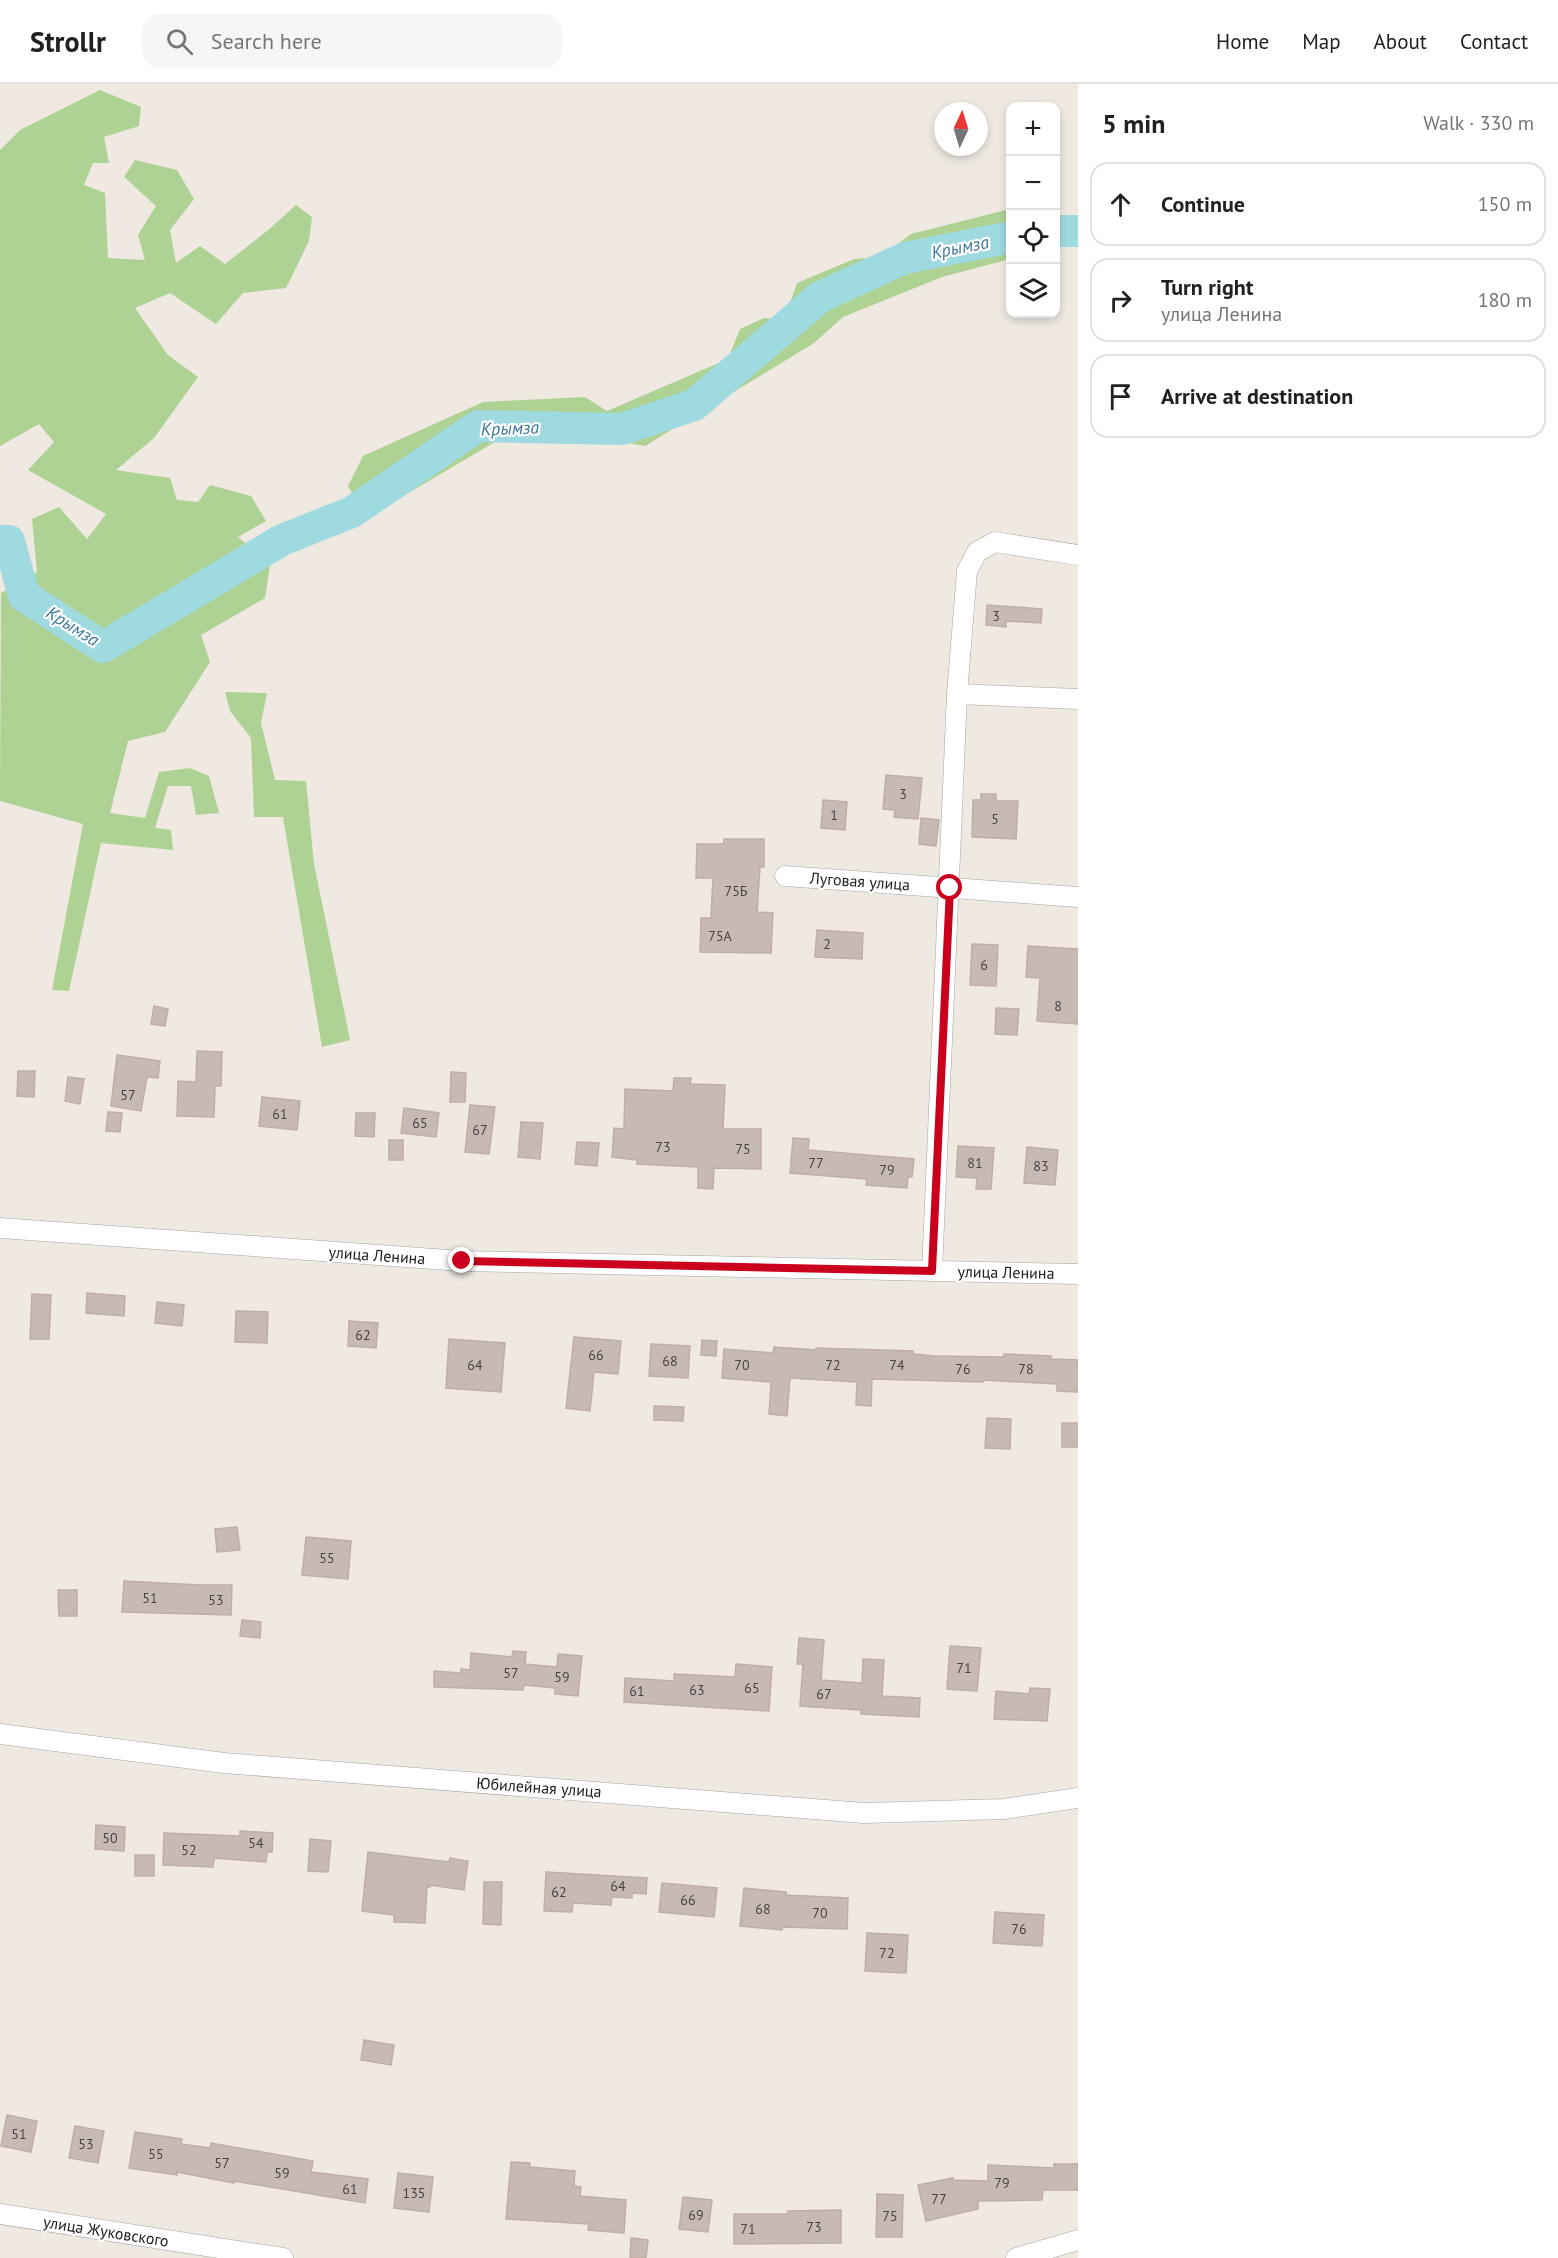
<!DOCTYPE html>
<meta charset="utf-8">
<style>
:root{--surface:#fff;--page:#f6f6f6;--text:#202124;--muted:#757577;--line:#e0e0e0}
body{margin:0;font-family:"PT Sans",sans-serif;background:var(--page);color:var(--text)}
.controls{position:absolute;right:18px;top:18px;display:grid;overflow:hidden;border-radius:12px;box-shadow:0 3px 9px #0003}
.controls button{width:54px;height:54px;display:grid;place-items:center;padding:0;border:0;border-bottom:2px solid var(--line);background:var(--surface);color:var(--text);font:30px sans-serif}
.compass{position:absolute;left:934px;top:18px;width:54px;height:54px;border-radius:50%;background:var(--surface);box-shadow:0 3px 9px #0003;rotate:4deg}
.stop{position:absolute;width:18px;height:18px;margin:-14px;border:4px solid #ca001c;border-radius:50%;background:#fff}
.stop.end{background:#ca001c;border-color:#fff;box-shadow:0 2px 6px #0008}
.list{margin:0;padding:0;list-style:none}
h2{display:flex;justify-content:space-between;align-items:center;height:78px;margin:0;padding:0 24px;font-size:26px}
h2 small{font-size:20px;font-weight:400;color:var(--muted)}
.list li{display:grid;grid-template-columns:39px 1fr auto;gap:18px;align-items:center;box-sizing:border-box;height:84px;margin:0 12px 12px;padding:0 12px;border:2px solid var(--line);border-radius:18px}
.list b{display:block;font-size:22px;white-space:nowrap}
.list p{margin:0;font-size:20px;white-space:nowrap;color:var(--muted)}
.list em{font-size:20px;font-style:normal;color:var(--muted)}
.icon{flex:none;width:33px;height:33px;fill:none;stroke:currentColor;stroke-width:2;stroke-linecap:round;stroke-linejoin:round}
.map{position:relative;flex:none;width:1078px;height:2174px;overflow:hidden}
header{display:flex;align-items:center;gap:36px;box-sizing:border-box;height:84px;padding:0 30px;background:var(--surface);border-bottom:2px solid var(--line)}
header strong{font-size:28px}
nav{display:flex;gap:33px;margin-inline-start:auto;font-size:21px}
.search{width:420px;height:54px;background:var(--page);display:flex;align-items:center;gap:15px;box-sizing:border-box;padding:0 21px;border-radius:18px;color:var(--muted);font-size:22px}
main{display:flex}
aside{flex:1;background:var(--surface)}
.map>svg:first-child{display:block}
.forest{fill:#aed194}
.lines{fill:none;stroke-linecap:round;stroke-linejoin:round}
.river{stroke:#9fdae0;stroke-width:32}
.building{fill:#c7bab5;stroke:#c1ada4;stroke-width:1.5}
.street-casing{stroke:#a4a4a4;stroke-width:21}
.street{stroke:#fff;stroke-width:20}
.route{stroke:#ca001c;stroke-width:8}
.labels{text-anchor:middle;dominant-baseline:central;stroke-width:4.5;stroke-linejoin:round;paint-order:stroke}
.number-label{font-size:14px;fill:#484443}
.street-label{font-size:16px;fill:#1d1d1d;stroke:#fff}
.water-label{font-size:18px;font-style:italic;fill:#3c789a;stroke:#fff}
</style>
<header>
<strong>Strollr</strong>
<div class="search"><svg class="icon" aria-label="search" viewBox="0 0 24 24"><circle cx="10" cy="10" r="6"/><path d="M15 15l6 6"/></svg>Search here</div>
<nav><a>Home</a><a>Map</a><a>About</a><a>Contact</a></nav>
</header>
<main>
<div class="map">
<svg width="1078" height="2174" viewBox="0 0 1078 2174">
<rect width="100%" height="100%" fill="#efe9e2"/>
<!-- forest -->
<g class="forest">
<path d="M100,6l41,17 -2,19 -35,11 5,26h-16l-9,22 21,8 3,65 37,2 -7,-25 18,-29 -32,-29 11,-17 42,10 17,29 -24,31 6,33 24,-17 25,18 42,-33 29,-26 16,12 -3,24 -23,47 -43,5 -27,31 -46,-31 -35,15 33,47 30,22 -44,61 -38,32 54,8 7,22 21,2 12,-17 41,11 15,25 -28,16 32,28 -5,33 -64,37 9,27 -45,70 -37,9 -18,72 35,5 14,-46 31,-4 19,8 10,37 -23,2 -5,-29h-23l-13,42 16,2 2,20 -72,-7 -32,148 -17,-1 31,-166 -83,-23 1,-208 36,-21 -5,-53 27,-12 28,32 19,-25 -78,-44 26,-28 -15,-18 -39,22v-296l20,-20z"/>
<path d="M1010,125v50l-68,18 -99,40 -29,26 -169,103 -53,-9 -92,2 -134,79 -18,-32 15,-30 120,-54 102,-5 22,14 121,-52 12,-30 24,-11 20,2 13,-37 57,-24 27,-2 30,-23z"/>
<path d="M225,608l42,1 -6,30 14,57 31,1 8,83 36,176 -28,7 -39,-230h-29l-3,-79 -21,-27z"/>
</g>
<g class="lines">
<!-- river -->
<g class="river">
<path d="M1056,147h22"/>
<path d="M0,457h9l15,55 79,51 179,-107 70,-28 126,-86 144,3 72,-24 126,-108 85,-39 106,-21"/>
</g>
</g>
<!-- building -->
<g class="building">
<path d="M987,521l55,4 -1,14 -35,-2v6l-20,-2z"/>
<path d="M886,691l36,3 -4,41 -24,-2 1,-7 -12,-1z"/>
<path d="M981,710h15v7h22l-2,38 -44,-2 1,-37h8z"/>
<path d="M823,716l24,2 -2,28 -24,-2z"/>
<path d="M921,734l18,2 -3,26 -17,-2z"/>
<path d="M724,755h40v28h-4l-3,45 16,1 -2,40 -71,-1 1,-34h10l2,-40h-17l1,-34h27z"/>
<path d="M817,846l46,3 -1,26 -47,-2z"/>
<path d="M972,860l26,1 -2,41 -26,-1z"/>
<path d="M1028,862l50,3v75l-41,-3 3,-43 -14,-1z"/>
<path d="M154,922l14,3 -3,17 -14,-2z"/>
<path d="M996,924l23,1 -2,26 -22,-1z"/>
<path d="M197,967l25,1 -1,34h-6l-1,31 -37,-1 1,-35 18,1z"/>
<path d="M117,971l43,6 -2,17 -11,-1 -6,34 -30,-5z"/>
<path d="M18,987h17l-1,26 -17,-1z"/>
<path d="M451,988l15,1 -1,29h-15z"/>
<path d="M68,993l16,2 -4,25 -15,-3z"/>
<path d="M674,994h17l-1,6 35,1 -2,44h38v40l-47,-1 -1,21 -15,-1v-21l-61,-3v-4l-25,-3 2,-29 10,1 1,-40 48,2z"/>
<path d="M262,1013l38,4 -3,29 -38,-4z"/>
<path d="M470,1021l25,2 -6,47 -24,-2z"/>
<path d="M404,1024l35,5 -3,24 -35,-4z"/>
<path d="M108,1028l14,1 -2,19 -14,-1z"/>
<path d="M356,1029h19l-1,24 -19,-1z"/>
<path d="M521,1038l22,1 -3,36 -22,-2z"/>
<path d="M793,1054l16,1 -1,11 106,9 -2,18h-4l-1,11 -41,-3 1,-6 -77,-6z"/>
<rect x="389" y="1056" width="14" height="20"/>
<path d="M577,1058l22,1 -2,23 -22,-2z"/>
<path d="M958,1062l36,2 -3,41h-15l1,-11 -21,-1z"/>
<path d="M1027,1063l31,3 -3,35 -31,-2z"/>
<path d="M87,1209l38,3 -1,20 -38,-3z"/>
<path d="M32,1210l19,1 -2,44h-19z"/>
<path d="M157,1218l27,3 -2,21 -27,-3z"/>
<path d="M236,1227l32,1 -1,31 -32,-1z"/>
<path d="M349,1237l29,2 -2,25 -28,-2z"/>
<path d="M574,1253l47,4 -3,33 -24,-2 -4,39 -24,-3z"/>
<path d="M449,1255l56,4 -4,49 -55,-4z"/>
<path d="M702,1256l15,1 -1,15 -15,-1z"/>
<path d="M651,1260l39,2 -2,32 -39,-2z"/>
<path d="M774,1263l42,3v-2l97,3v3l22,2 69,1v-3l47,2v3l27,1v32l-21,-1v-7l-74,-4v2l-111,-3 -1,27 -15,-1 1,-23 -67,-4 -3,38 -18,-2 2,-32 -49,-4 2,-29 49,4z"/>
<path d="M654,1322l30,1 -1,14 -29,-1z"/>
<path d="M987,1334l24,1 -1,30 -25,-1z"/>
<rect x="1062" y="1339" width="16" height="24"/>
<path d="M237,1443l3,23 -23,2 -2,-23z"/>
<path d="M306,1453l45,4 -3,38 -46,-4z"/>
<path d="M124,1497l76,4h32l-1,30 -109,-3z"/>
<path d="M58,1506h19v26h-18z"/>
<path d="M242,1536l19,2 -1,16 -20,-2z"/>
<path d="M799,1554l25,2 -3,40 41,3 1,-24 21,1 -2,36 38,2 -1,19 -58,-3v-4l-61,-4 3,-42h-6z"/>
<path d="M950,1562l31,2 -4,43 -30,-2z"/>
<path d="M513,1567l13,1 -1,12 32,3 1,-13 24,2 -4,40 -23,-2v-6l-31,-3 -1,5 -89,-3v-16l27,2v-4l9,1 1,-17 41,4z"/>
<path d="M736,1580l36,3 -3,44 -145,-9 1,-24 49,3v-7l61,3z"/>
<path d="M1030,1604l20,1 -3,32 -53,-2 2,-28 33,3z"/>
<path d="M96,1741l29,2 -1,24 -29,-2z"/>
<path d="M240,1747l33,2 -1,19h-5l-1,10 -52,-4 -1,9 -50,-2 1,-32 76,3z"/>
<path d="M310,1755l21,2 -3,31 -20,-1z"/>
<path d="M368,1768l81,10 1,-4 18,3 -4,29 -34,-5v2h-3l-2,36 -31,-1v-7l-32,-4z"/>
<rect x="135" y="1771" width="19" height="21"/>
<path d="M546,1788l101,6 -1,16 -14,-1v5l-20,-1 -1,8 -38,-2 -1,9 -28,-1z"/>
<path d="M484,1798h18l-1,43 -18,-1z"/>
<path d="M662,1799l55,5 -3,29 -55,-5z"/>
<path d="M744,1804l42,4v3l62,3 -1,31 -64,-2 -1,3 -42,-4z"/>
<path d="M995,1828l49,3 -2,31 -49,-3z"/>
<path d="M867,1849l41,2 -2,38 -41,-2z"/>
<path d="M364,1956l30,5 -3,20 -30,-5z"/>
<path d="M7,2031l30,6 -6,31 -30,-6z"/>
<path d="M75,2042l29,5 -6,32 -29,-5z"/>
<path d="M135,2048l47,7 -1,5 29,4 1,-5 102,18 -2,11 57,7 -3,24 -131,-22v2l-57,-11v3l-48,-7z"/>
<path d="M511,2078l19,1v4l45,4 -1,15 7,1 -1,9 46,4 -2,33 -36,-3 1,-6 -83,-5z"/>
<path d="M1054,2080h24v26h-35l-1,10 -64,1v8l-52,12 -8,-36 35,-7v2l35,1v-16l66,3z"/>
<path d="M398,2089l35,4 -4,35 -35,-4z"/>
<path d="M877,2110l26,1 -1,42h-26z"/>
<path d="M683,2113l29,3 -4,32 -29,-3z"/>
<path d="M841,2126v33l-107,1v-30h54v-3z"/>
<path d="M631,2154l17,2 -2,18h-16z"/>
</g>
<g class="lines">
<!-- street casing -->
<g class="street-casing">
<g id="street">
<path d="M957,610l121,5"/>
<path d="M785,792l293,21"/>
<path d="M0,1144l462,33 616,13"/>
<path d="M932,1187l25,-577 10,-123 10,-19 18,-10 83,13"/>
<path d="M0,1650l224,29 640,50 140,-4 74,-11"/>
<path d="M0,2130l283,44"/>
<path d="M1016,2174l62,-18"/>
</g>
</g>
<!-- street -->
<use href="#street" class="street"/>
</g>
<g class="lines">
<!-- route -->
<path class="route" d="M462,1177l470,10 18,-383"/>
</g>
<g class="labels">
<!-- number labels -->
<g class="number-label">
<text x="996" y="532">3</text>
<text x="903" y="710">3</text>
<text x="834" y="731">1</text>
<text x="995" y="735">5</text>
<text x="736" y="807">75Б</text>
<text x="720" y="852">75А</text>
<text x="827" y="860">2</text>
<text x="984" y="881">6</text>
<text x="1058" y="922">8</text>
<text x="128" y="1011">57</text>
<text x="280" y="1030">61</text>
<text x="420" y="1039">65</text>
<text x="480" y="1046">67</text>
<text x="663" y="1063">73</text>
<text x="743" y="1065">75</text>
<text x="816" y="1079">77</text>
<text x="975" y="1079">81</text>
<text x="1041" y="1082">83</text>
<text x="887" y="1086">79</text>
<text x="363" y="1251">62</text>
<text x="596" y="1271">66</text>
<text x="670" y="1277">68</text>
<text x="475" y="1281">64</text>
<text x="742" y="1281">70</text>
<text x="833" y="1281">72</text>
<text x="897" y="1281">74</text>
<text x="963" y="1285">76</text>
<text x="1026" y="1285">78</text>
<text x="327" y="1474">55</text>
<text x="150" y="1514">51</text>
<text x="216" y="1516">53</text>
<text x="964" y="1584">71</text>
<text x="511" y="1589">57</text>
<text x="562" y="1593">59</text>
<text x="752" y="1604">65</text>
<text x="697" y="1606">63</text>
<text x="637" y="1607">61</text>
<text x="824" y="1610">67</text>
<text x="110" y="1754">50</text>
<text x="256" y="1759">54</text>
<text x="189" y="1766">52</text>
<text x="618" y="1802">64</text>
<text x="559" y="1808">62</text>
<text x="688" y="1816">66</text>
<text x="763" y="1825">68</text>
<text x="820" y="1829">70</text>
<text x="1019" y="1845">76</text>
<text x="887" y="1869">72</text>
<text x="19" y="2050">51</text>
<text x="86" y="2060">53</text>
<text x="156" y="2070">55</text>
<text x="222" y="2079">57</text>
<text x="282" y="2089">59</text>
<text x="1002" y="2099">79</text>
<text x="350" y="2105">61</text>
<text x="414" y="2109">135</text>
<text x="939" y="2115">77</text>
<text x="696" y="2131">69</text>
<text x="890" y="2132">75</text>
<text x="814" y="2143">73</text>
<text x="748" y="2145">71</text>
</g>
<!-- street labels -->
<g class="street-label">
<text transform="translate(860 797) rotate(4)">Луговая улица</text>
<text transform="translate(377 1171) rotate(4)">улица Ленина</text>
<text transform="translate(1006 1188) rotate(1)">улица Ленина</text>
<text transform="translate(539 1703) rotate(4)">Юбилейная улица</text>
<text transform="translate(106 2147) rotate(9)">улица Жуковского</text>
</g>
<!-- water labels -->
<g class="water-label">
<text transform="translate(960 163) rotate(-11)">Крымза</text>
<text transform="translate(510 344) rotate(-2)">Крымза</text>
<text transform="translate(73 542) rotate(32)">Крымза</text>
</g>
</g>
</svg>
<div class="controls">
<button>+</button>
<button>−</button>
<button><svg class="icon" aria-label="locate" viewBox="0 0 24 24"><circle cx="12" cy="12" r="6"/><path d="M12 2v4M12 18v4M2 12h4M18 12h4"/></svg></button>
<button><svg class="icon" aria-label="layers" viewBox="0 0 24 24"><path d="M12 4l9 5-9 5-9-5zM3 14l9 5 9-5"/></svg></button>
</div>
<svg class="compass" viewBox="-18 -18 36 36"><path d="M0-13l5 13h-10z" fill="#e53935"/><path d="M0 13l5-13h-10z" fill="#757577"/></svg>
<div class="stop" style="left:950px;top:804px"></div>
<div class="stop end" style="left:462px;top:1177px"></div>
</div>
<aside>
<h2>5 min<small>Walk · 330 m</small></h2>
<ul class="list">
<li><svg class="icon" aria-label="ahead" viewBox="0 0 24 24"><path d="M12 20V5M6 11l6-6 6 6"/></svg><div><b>Continue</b></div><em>150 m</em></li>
<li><svg class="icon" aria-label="right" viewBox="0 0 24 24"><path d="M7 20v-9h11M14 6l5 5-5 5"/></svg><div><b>Turn right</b><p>улица Ленина</p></div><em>180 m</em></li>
<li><svg class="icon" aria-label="arrive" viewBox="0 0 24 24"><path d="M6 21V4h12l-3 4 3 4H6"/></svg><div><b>Arrive at destination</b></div></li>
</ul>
</aside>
</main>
